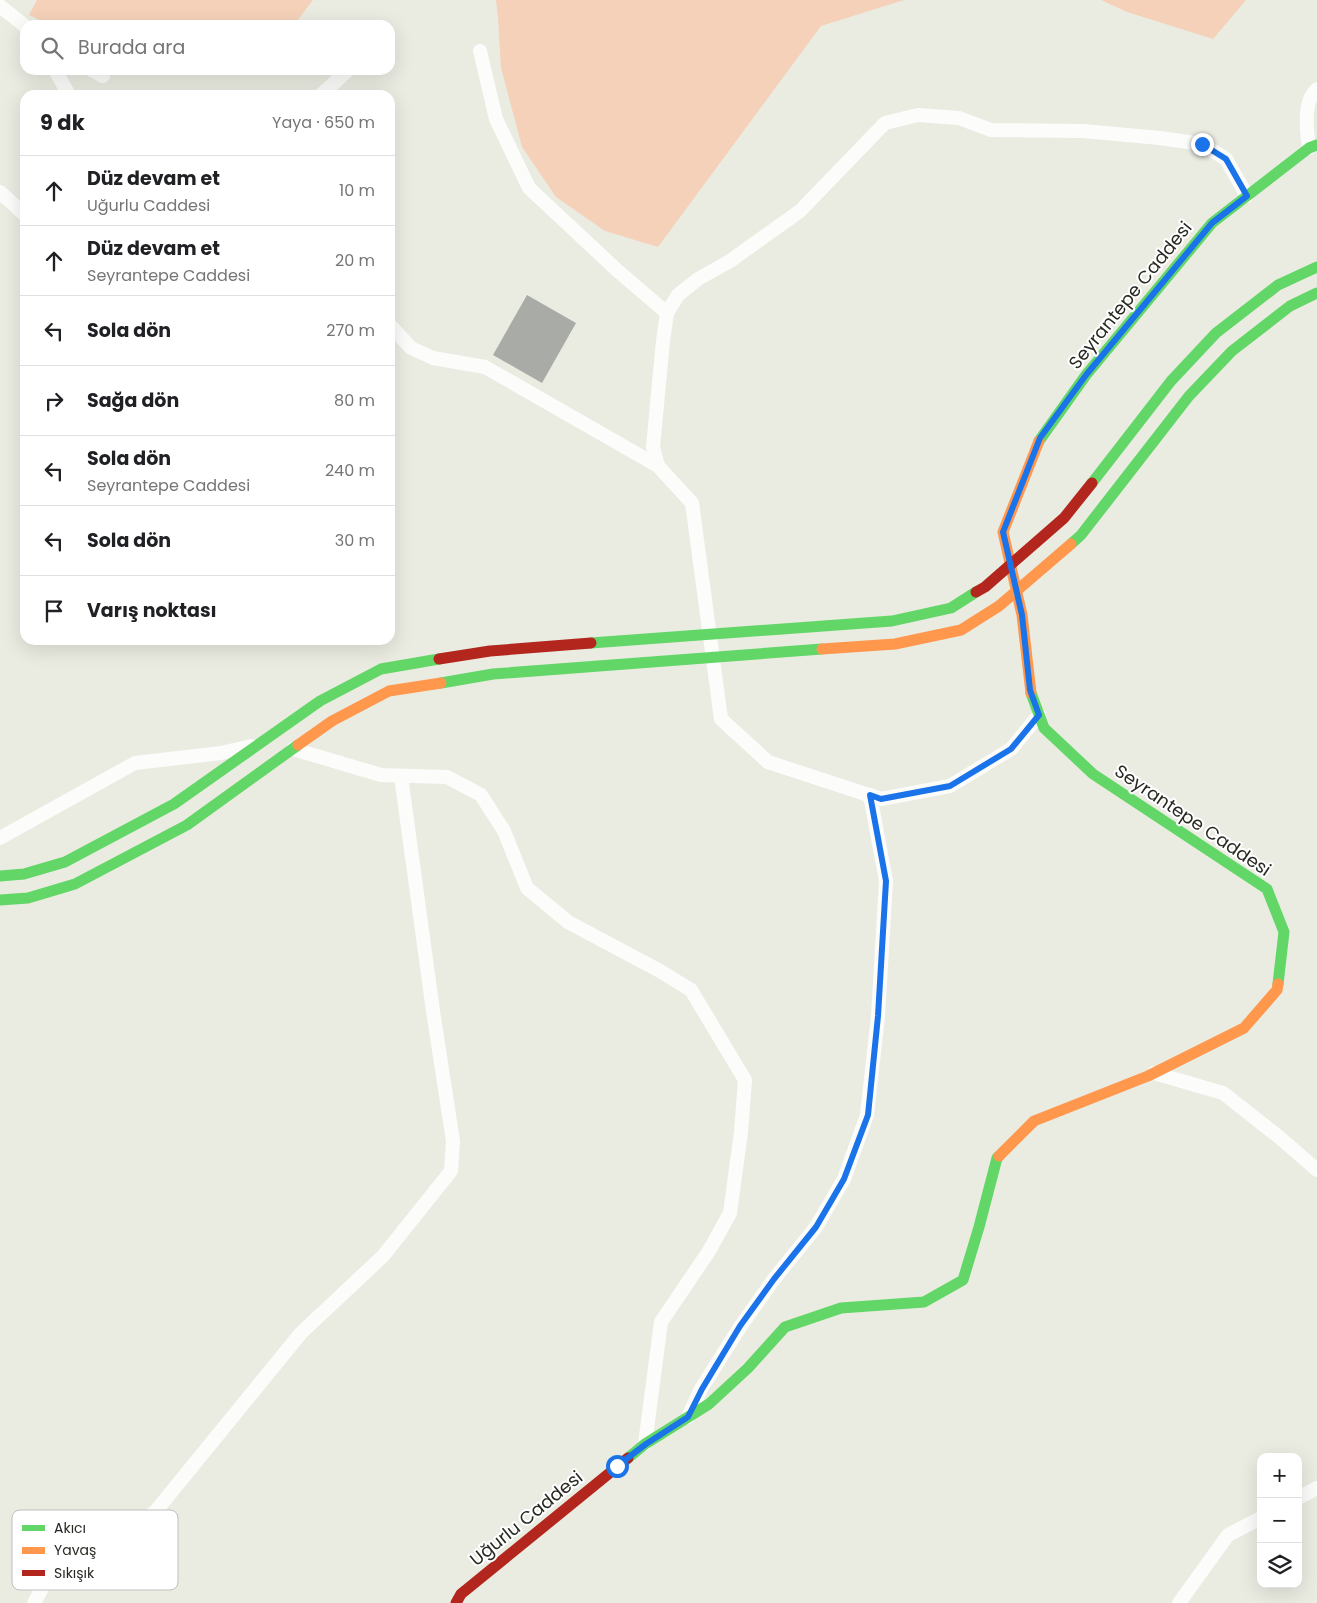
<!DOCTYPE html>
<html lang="tr">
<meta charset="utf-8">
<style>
:root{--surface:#fff;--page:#f2f2f2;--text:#202124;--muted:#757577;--line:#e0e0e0}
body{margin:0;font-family:Poppins,sans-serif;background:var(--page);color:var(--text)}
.controls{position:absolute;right:15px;bottom:15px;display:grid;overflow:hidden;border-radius:10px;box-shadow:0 5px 20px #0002}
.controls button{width:45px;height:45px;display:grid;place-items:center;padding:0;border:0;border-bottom:1px solid var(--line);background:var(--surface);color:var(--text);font:25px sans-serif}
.stop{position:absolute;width:15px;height:15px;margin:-11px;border:4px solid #1a73e8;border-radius:50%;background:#fff}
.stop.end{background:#1a73e8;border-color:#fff;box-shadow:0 1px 5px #0008}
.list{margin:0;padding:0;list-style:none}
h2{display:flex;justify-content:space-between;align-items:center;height:65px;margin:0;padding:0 20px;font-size:21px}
h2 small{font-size:16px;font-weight:400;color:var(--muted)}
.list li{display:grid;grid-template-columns:32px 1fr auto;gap:15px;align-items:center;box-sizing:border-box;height:70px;padding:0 20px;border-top:1px solid var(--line)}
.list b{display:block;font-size:19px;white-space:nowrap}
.list p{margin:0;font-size:16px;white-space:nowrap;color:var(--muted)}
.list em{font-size:16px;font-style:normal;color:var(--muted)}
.icon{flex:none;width:28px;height:28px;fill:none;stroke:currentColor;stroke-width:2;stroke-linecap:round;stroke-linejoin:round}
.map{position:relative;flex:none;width:1317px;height:1603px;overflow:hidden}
.search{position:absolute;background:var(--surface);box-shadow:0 5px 20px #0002;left:20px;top:20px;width:375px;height:55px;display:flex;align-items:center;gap:12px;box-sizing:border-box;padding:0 18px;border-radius:15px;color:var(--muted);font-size:19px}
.panel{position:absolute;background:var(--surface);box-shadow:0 5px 20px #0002;left:20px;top:90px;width:375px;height:555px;border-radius:15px}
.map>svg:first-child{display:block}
.green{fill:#f5d1b9}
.building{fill:#a9aca6}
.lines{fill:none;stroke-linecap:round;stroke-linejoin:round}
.street{stroke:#fcfcfb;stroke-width:14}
.fast{stroke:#63d668;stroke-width:11}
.slow{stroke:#ff974d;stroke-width:11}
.jam{stroke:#b3261e;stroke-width:11}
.route{stroke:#1a73e8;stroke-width:6}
.labels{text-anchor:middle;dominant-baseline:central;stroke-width:4;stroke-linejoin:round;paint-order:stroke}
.street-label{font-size:18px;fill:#282922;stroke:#fff}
.key{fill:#fff;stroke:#bebfbd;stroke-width:1}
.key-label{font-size:14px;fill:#282922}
</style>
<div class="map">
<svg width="1317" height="1603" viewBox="0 0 1317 1603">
<rect width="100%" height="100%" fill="#eaece2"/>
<!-- green -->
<g class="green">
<path d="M37,0h276l-19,25h-244l-21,-10z"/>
<path d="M496,0h408l-83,26 -163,221 -53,-16 -49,-34 -34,-50 -21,-79 -3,-51z"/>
<path d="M1101,0h145l-33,39 -86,-27z"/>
</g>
<!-- building -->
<path class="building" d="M527,295l49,28 -34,60 -49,-28z"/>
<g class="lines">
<!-- street -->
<g class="street">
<path d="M0,6l25,20"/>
<path d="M480,51l16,68 33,69 90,84 48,41"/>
<path d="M55,70l14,25"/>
<path d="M92,70l11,6"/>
<path d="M321,95l27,-25"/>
<path d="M1309,148c-2,-17 -7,-46 8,-59"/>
<path d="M0,192l25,23"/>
<path d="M390,325l21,23 22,10 52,9 173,99"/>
<path d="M1039,715l-28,34 -61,37 -69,13 -113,-37 -47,-43 -29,-216 -34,-37 -5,-19 10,-106 4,-28 11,-18 20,-16 32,-18 70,-50 85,-88 33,-8 41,3 32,12 92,1 77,7 42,6 24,15 21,37"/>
<path d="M293,749l88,26 66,2 34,18 23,36 23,57 41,34 92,49 31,19 54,90 -4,52 -11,81 -21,38 -48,71 -16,122"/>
<path d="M0,838l135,-75 86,-10 30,-7"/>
<path d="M1154,1073l69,20 56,44 38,33"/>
<path d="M688,1417l13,-28 39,-62 34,-48 42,-52 28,-48 23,-64 11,-99 8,-135 -16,-86"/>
<path d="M1298,1498l19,-10"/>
<path d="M34,1603l18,-33 25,-28 30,-13 33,-7 15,-10 146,-179 82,-77 68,-85 2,-30 -20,-130 -32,-235"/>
<path d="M1179,1603l49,-68 33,-17"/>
</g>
<!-- fast -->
<g class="fast">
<path d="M1039,441l47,-66 126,-152 97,-75 8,-3"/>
<path d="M1092,483l79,-102 45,-48 62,-48 39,-18"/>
<path d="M1071,544l10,-9 108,-139 43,-45 58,-45 27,-13"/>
<path d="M591,643l301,-22 59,-13 25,-16"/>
<path d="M441,683l52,-9 329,-25"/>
<path d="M1031,693l13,35 49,46 174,115 17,43 -6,52"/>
<path d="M0,876l24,-2 41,-12 109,-58 146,-103 61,-32 58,-10"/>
<path d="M0,900l28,-2 47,-14 112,-59 111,-80"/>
<path d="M628,1458l17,-14 64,-40 39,-36 37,-41 56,-19 83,-6 39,-22 16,-53 18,-69 2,-2"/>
</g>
<!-- slow -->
<g class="slow">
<path d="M822,649l73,-5 66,-14 38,-24 72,-62"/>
<path d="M1031,693l-9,-78 -19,-83 36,-91"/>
<path d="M298,745l34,-24 57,-30 52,-8"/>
<path d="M999,1156l35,-35 114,-45 96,-48 33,-38 1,-6"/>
</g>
<!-- jam -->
<g class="jam">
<path d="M976,592l9,-5 79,-69 28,-35"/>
<path d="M439,659l51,-8 101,-8"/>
<path d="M456,1603l5,-9 167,-136"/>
</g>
</g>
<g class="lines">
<!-- route -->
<path class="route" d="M617,1466l29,-22 42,-27 14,-28 38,-63 34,-47 42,-52 28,-48 24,-64 10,-99 8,-135 -16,-86 11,4 69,-13 61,-37 28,-34 -9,-25 -8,-75 -19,-83 37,-94 46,-63 126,-152 35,-27 -21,-37 -24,-15"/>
</g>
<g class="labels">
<!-- street labels -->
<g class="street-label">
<text transform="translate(1130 295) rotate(-51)">Seyrantepe Caddesi</text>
<text transform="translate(1193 820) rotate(34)">Seyrantepe Caddesi</text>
<text transform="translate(526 1518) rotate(-39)">Uğurlu Caddesi</text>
</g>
</g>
<!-- legend -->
<rect x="12" y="1510" width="166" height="80" rx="8" class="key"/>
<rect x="22" y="1525" width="23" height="6" fill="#63d668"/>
<rect x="22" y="1547" width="23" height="7" fill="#ff974d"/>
<rect x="22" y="1570" width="23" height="6" fill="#b3261e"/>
<g class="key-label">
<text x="54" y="1533">Akıcı</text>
<text x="54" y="1555">Yavaş</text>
<text x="54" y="1578">Sıkışık</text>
</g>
</svg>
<div class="controls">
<button>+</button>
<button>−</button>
<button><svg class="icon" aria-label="layers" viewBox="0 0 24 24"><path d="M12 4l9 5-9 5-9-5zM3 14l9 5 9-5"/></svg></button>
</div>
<div class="stop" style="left:617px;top:1466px"></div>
<div class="stop end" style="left:1202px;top:144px"></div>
<div class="search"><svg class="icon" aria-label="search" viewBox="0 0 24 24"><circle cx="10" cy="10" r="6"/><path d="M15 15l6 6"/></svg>Burada ara</div>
<section class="panel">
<h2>9 dk<small>Yaya · 650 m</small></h2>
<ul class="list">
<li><svg class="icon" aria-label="ahead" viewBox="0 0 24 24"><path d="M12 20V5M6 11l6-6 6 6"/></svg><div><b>Düz devam et</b><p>Uğurlu Caddesi</p></div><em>10 m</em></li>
<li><svg class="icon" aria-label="ahead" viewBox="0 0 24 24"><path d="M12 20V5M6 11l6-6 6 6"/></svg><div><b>Düz devam et</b><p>Seyrantepe Caddesi</p></div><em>20 m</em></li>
<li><svg class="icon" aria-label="left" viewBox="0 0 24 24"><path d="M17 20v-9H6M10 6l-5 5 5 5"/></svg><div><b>Sola dön</b></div><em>270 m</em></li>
<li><svg class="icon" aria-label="right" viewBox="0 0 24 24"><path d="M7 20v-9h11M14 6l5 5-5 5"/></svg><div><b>Sağa dön</b></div><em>80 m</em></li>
<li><svg class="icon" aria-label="left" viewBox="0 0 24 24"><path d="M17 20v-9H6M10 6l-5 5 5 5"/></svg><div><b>Sola dön</b><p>Seyrantepe Caddesi</p></div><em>240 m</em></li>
<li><svg class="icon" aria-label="left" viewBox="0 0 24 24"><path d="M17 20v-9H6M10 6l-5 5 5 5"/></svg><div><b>Sola dön</b></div><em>30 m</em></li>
<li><svg class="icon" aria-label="arrive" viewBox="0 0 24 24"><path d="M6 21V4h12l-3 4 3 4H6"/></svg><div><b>Varış noktası</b></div></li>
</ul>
</section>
</div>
